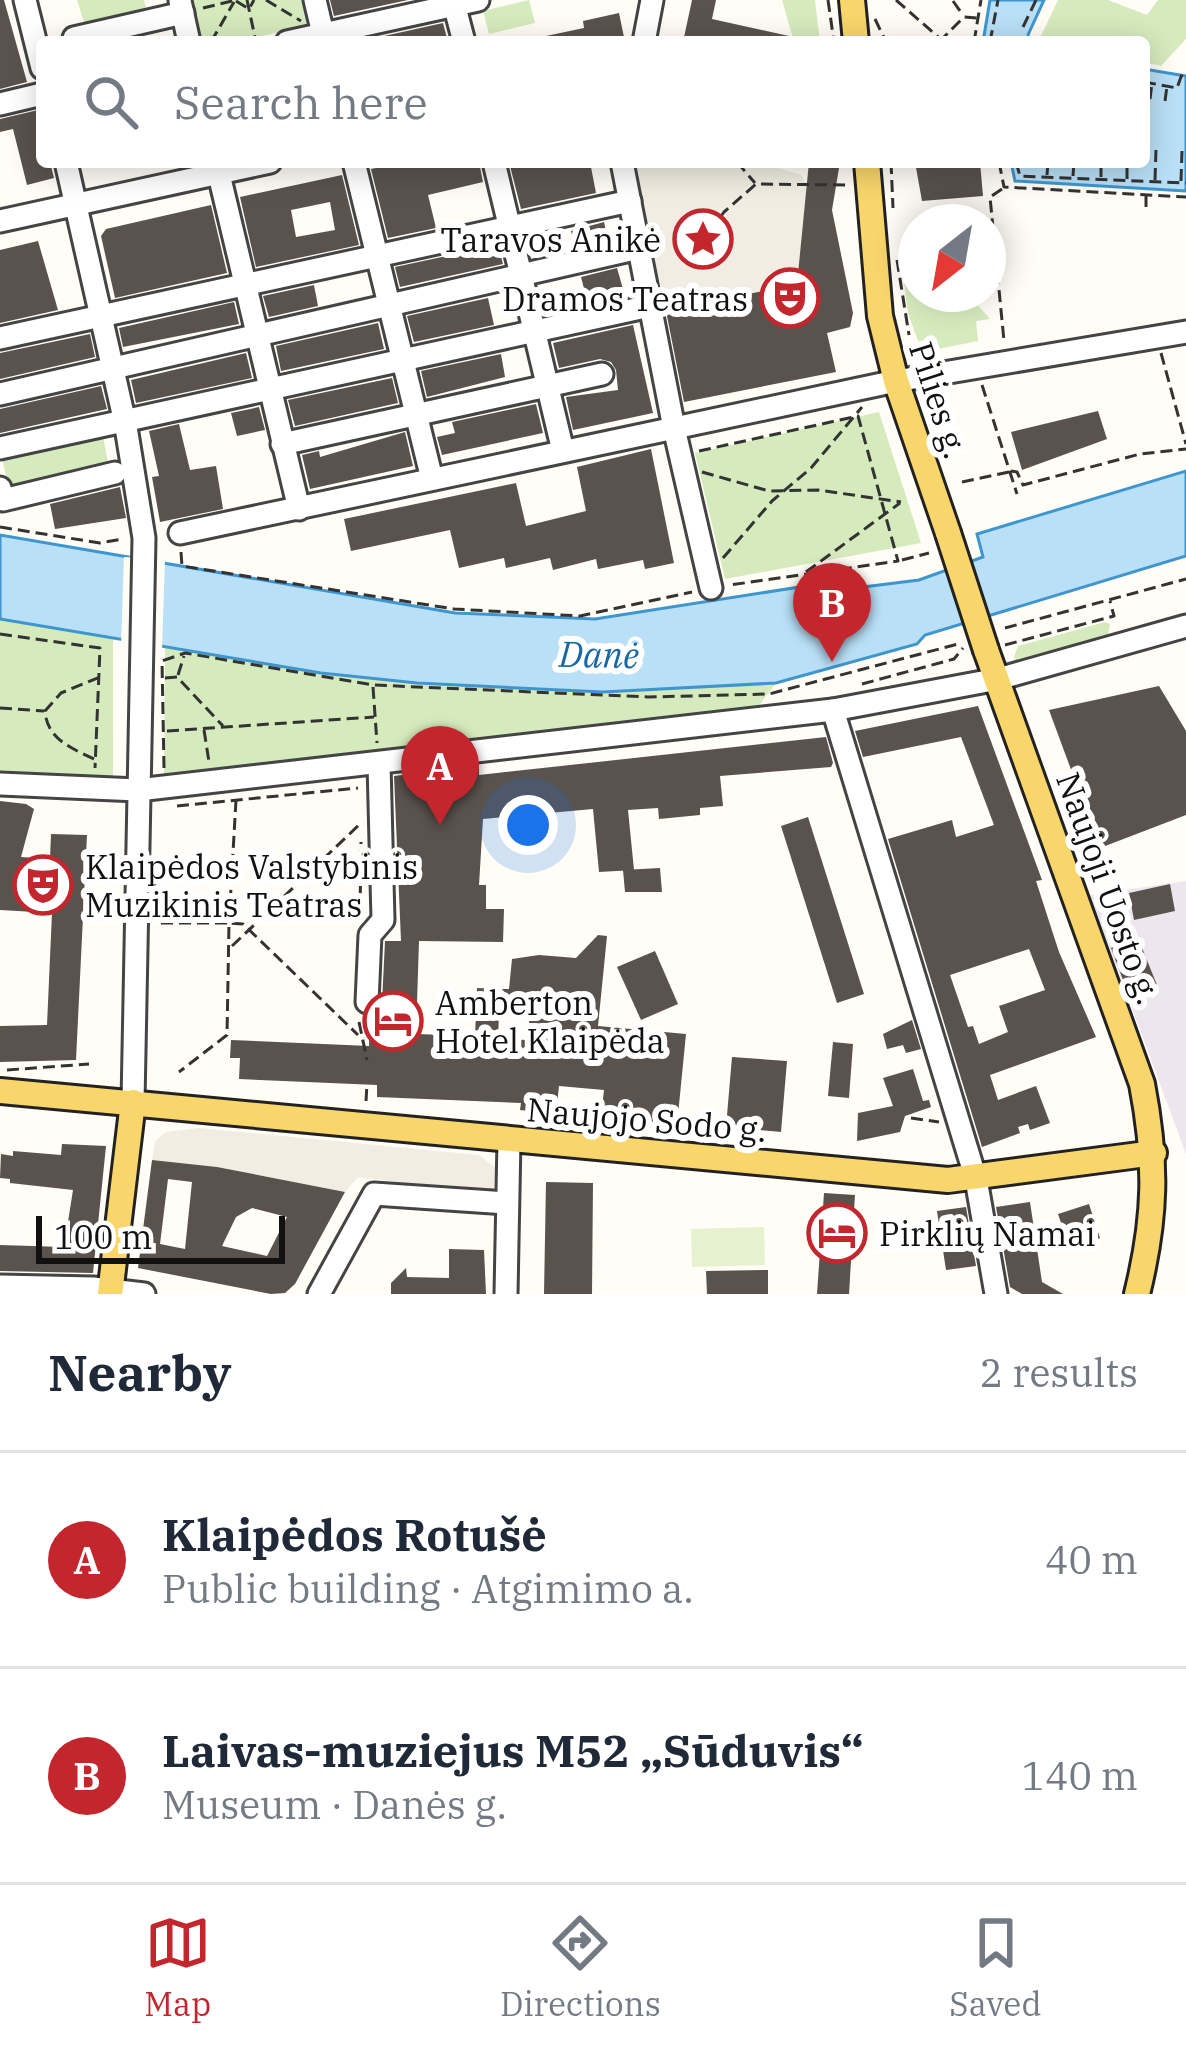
<!DOCTYPE html>
<meta charset="utf-8">
<style>
:root{--surface:#fff;--page:#f2f2f3;--text:#1f2937;--muted:#747a83;--line:#e0e1e3;--accent:#c4262e}
body{margin:0;font-family:"IBM Plex Serif",serif;background:var(--page);color:var(--text)}
.compass{position:absolute;left:898px;top:204px;width:108px;height:108px;border-radius:50%;background:var(--surface);box-shadow:0 6px 30px #0003;rotate:211deg}
.scale{position:absolute;left:36px;bottom:30px;width:249px;box-sizing:border-box;padding-left:12px;border:6px solid #111;border-top:0;font-size:33px;line-height:42px;white-space:nowrap;color:#111;-webkit-text-stroke:9px #fff;paint-order:stroke}
.you{position:absolute;left:528px;top:825px;width:42px;height:42px;margin:-30px;border:9px solid #fff;border-radius:50%;background:#1a73e8;box-shadow:0 0 0 18px #1a73e833}
.badge{display:grid;place-items:center;width:78px;height:78px;border-radius:50%;background:var(--accent);color:#fff;font-size:39px;font-weight:700}
.pin{position:absolute;translate:-50% -99px;filter:drop-shadow(0 3px 6px #0008)}
.pin::after{content:'';position:absolute;top:63px;width:42px;height:36px;background:inherit;clip-path:polygon(0 0,100% 0,50% 100%)}
.list{margin:0;padding:0;list-style:none}
h2{display:flex;justify-content:space-between;align-items:center;height:156px;margin:0;padding:0 48px;font-size:51px}
h2 small{font-size:39px;font-weight:400;color:var(--muted)}
.list li{display:grid;grid-template-columns:78px 1fr auto;gap:36px;align-items:center;box-sizing:border-box;height:216px;padding:0 48px;border-top:3px solid var(--line)}
.list b{display:block;font-size:45px;white-space:nowrap}
.list p{margin:0;font-size:39px;white-space:nowrap;color:var(--muted)}
.list em{font-size:39px;font-style:normal;color:var(--muted)}
.icon{flex:none;width:66px;height:66px;fill:none;stroke:currentColor;stroke-width:2;stroke-linecap:round;stroke-linejoin:round}
.map{position:relative;flex:none;width:1186px;height:1294px;overflow:hidden}
.search{position:absolute;background:var(--surface);box-shadow:0 6px 30px #0003;left:36px;right:36px;top:36px;height:132px;display:flex;align-items:center;gap:30px;box-sizing:border-box;padding:0 42px;border-radius:12px;color:var(--muted);font-size:45px}
.sheet{height:588px;background:var(--surface)}
nav{display:flex;justify-content:space-around;align-items:center;box-sizing:border-box;height:168px;border-top:3px solid var(--line);background:var(--surface);font-size:33px;color:var(--muted)}
nav a{display:grid;justify-items:center;gap:6px}
nav .on{color:var(--accent)}
.map>svg:first-child{display:block}
.industrial{fill:#eee6ef}
.green{fill:#d5ebbd}
.pitch{fill:#e6f2cf}
.plaza{fill:#f1ede2}
.water{fill:#b9e0f7;stroke:#3f96cf;stroke-width:3}
.pier{fill:#fffdf5}
.building{fill:#5a524d;fill-rule:evenodd}
.lines{fill:none;stroke-linecap:round;stroke-linejoin:round}
.minor-casing{stroke:#444;stroke-width:27}
.major-casing{stroke:#222;stroke-width:30}
.path{stroke:#333;stroke-width:3;stroke-dasharray:12 6;stroke-linecap:butt}
.minor{stroke:#fff;stroke-width:21}
.major{stroke:#f9d66b;stroke-width:24}
.major-bridge-casing{stroke:#222;stroke-width:30;stroke-linecap:butt}
.major-bridge{stroke:#f9d66b;stroke-width:24}
.labels{text-anchor:middle;dominant-baseline:central;stroke-width:12;stroke-linejoin:round;paint-order:stroke}
.poi-label{font-size:33px;fill:#111;stroke:#fff;text-anchor:start}
.street-label{font-size:33px;fill:#111;stroke:#fff}
.water-label{font-size:36px;font-style:italic;fill:#1768a6;stroke:#fff}
</style>
<div class="map">
<svg width="1186" height="1294" viewBox="0 0 1186 1294">
<rect width="100%" height="100%" fill="#fffdf5"/>
<!-- industrial -->
<path class="industrial" d="M1186,881v273l-96,-259z"/>
<!-- green -->
<g class="green">
<path d="M77,0h67l4,16 -62,12z"/>
<path d="M187,0h119l6,24 -74,18h-42z"/>
<path d="M529,0l6,23 -46,11 -6,-23z"/>
<path d="M782,0h33l5,42h-26z"/>
<path d="M1058,0h50l39,15 11,-15h28v39l-25,27 -17,-4v-20h-87l-17,-4z"/>
<path d="M902,244l14,9v41h52l22,25 -14,2 2,20 -45,9 -15,-9 -10,-28 -9,-67z"/>
<path d="M879,412l42,131 -196,36 -30,-126z"/>
<path d="M103,436l6,32 -100,22 -7,-32z"/>
<path d="M0,619l113,19v139l-113,-5z"/>
<path d="M1105,622l5,2 -3,15 -90,24 -3,-6 4,-11z"/>
<path d="M165,645c54,7 108,22 163,28 152,18 295,19 448,10l-28,37 -584,67z"/>
</g>
<!-- pitch -->
<path class="pitch" d="M764,1227l1,38 -73,2 -1,-38z"/>
<!-- plaza -->
<g class="plaza">
<path d="M625,162h133l44,13 5,12 -10,97 -142,28z"/>
<path d="M199,1128l280,27 17,13 -1,27 -137,-18 -13,15 -128,-25 -65,-7 3,-19 11,-9z"/>
</g>
<!-- water -->
<g class="water">
<path d="M990,0h54l-16,35 1,7h-46z"/>
<path d="M1144,69l42,7v115l-171,-10 -4,-19h133z"/>
<path d="M1186,471v85l-261,79 -8,9 -141,39 -173,9 -186,-9 -96,-10 -321,-54v-84l455,78 140,6 243,-38 1,9 80,-10 64,-23 -6,-23z"/>
</g>
<!-- pier -->
<path class="pier" d="M124,557l41,2 -3,91 -41,-5z"/>
<!-- building -->
<g class="building">
<path d="M0,0h4l23,82 -27,7z"/>
<path d="M330,0h78l-74,16z"/>
<path d="M692,0h24l-4,19 77,17v6h-106z"/>
<path d="M619,13l6,29h-79v-6l38,-8 -1,-7z"/>
<path d="M443,23l5,19h-91z"/>
<path d="M38,110l4,52h8l4,16 -27,7 -14,-56 -13,3v-13z"/>
<path d="M405,162h74l4,20 -55,13 8,33 -48,10 -17,-69z"/>
<path d="M509,162h81l6,31 -75,16z"/>
<path d="M809,162h31l-8,48 21,103 -3,14 -23,6 9,39 -152,30 -18,-91 131,-27z"/>
<path d="M915,162h65l3,34 -61,5z"/>
<path d="M342,175l17,70 -103,22 -16,-70zM330,202l5,28 -39,7 -5,-27z"/>
<path d="M211,205l16,68 -112,25 -14,-62 5,-7z"/>
<path d="M604,222l4,18 -33,7 -4,-16z"/>
<path d="M38,241l20,69 -58,13v-73z"/>
<path d="M498,245l5,19 -103,23 -5,-20z"/>
<path d="M617,268l8,28 -37,8 -7,-27z"/>
<path d="M314,285l4,21 -49,11 -6,-21z"/>
<path d="M488,298l6,27 -80,17 -7,-26z"/>
<path d="M234,302l5,22 -116,23 -4,-19z"/>
<path d="M378,323l6,26 -103,22 -5,-25z"/>
<path d="M633,325l20,88 -80,17 -7,-33 52,-7 -2,-20 -5,-8 -11,-3 -41,9 -6,-25z"/>
<path d="M90,334l5,23 -95,22v-26z"/>
<path d="M246,353l6,25 -116,25 -5,-23z"/>
<path d="M501,354l4,23 -78,20 -6,-26z"/>
<path d="M392,378l6,25 -103,23 -7,-26z"/>
<path d="M101,386l6,23 -107,24v-24z"/>
<path d="M536,404l7,29 -101,22 -5,-18 18,-4 -3,-11z"/>
<path d="M259,407l6,23 -28,6 -6,-23z"/>
<path d="M1098,411l9,28 -85,31 -11,-38z"/>
<path d="M179,424l11,46 26,-4 7,43 -63,13 -8,-45 7,-1 -10,-45z"/>
<path d="M405,432l8,34 -103,23 -8,-34 17,-4 1,6z"/>
<path d="M651,449l23,114 -29,6 -2,-9 -45,9 -2,-10 -43,11 -3,-12 -44,10 -2,-10 -45,10 -9,-38 -99,21 -7,-32 172,-36 10,43 60,-15 -9,-44z"/>
<path d="M120,487l6,31 -71,11 -5,-25z"/>
<path d="M1159,686l27,45v84l-86,33 -51,-138z"/>
<path d="M978,706l64,174 -6,1 23,71 37,85 -106,38 8,25 38,-14 14,37 -20,7 -2,-6 -10,3 2,6 -38,14 -94,-308 64,-19 4,17 38,-12 -33,-88 -98,20 -8,-26zM1029,949l16,41 -46,16 9,26 -29,12 -6,-18 -5,1 -18,-52z"/>
<path d="M826,737l7,26 -2,4 -111,9 3,30 -23,2v7l-41,4 -1,-11 -30,2 6,60 -35,2 -6,-63 -110,10 -4,66h7v24h18l-1,33 -84,-1 -3,93 59,2 2,-48 23,1 -2,50 29,1 3,-25 -11,-2 -17,-24h7l3,-30 27,-4 37,3 22,-23 9,1 -9,90 88,8 -9,91 -76,-8 3,-27 -45,-4 -3,28 -36,-4 1,-7 -144,-6v-12l-138,-6 1,-21h-10l1,-18 138,6 1,-30 9,-5 3,-8 3,-62h16l-7,-165 85,-10v9z"/>
<path d="M0,801l26,3 8,5 -13,48 29,2 1,-25 36,1 -11,225 -76,2v-36l47,-1 5,-112 -52,-3z"/>
<path d="M808,817l56,177 -27,9 -56,-177z"/>
<path d="M660,868l2,24h-37l-2,-22z"/>
<path d="M1170,884l5,27 -41,9 -5,-27z"/>
<path d="M1138,938l19,47 -28,11 -18,-48z"/>
<path d="M655,951l23,53 -37,16 -24,-53z"/>
<path d="M912,1020l9,29 -15,4 -3,-8 -16,4 -4,-15z"/>
<path d="M833,1042l20,2 -4,54 -21,-2z"/>
<path d="M732,1057l55,4 -6,71 -55,-5z"/>
<path d="M913,1069l10,32 6,-1 2,7 -26,9 -5,16 -43,9 1,-28 35,-7 -10,-28z"/>
<path d="M62,1144l44,2 -13,127 -93,-2v-26l64,2 9,-57 -63,-7v-4l-10,-1 1,-24 12,2v-5l48,4z"/>
<path d="M152,1160l65,7 128,25 -50,92 -10,9 -14,1 -133,-26zM168,1179l24,3 -7,67 -25,-5zM252,1208l35,9 -20,39 -45,-10 14,-29z"/>
<path d="M546,1182l47,1 -1,111h-48z"/>
<path d="M824,1193l31,2 -6,99h-32z"/>
<path d="M1030,1202l12,80 21,12h-41l-12,-7 -14,-80z"/>
<path d="M1089,1204l11,34 -30,11 -12,-35z"/>
<path d="M966,1207l10,59 -30,4 -9,-59z"/>
<path d="M449,1249l35,1 2,44h-95v-11l15,-15 1,9 42,1z"/>
<path d="M768,1270v24h-61l-1,-23z"/>
</g>
<g class="lines">
<!-- minor casing -->
<g class="minor-casing">
<g id="minor">
<path d="M25,0l17,68"/>
<path d="M315,0l10,42"/>
<path d="M453,0l11,42"/>
<path d="M180,1l9,41"/>
<path d="M74,38l109,-25"/>
<path d="M287,42l191,-42"/>
<path d="M644,42l8,-42"/>
<path d="M0,104l42,-10"/>
<path d="M66,162l60,265 18,111 -11,564"/>
<path d="M216,162l83,347"/>
<path d="M354,162l78,317"/>
<path d="M494,162l69,289"/>
<path d="M622,162l52,266 37,160"/>
<path d="M0,221l270,-59"/>
<path d="M0,338l630,-137"/>
<path d="M0,394l639,-146"/>
<path d="M282,444l320,-70"/>
<path d="M0,448l650,-142"/>
<path d="M0,488l3,12 112,-27"/>
<path d="M180,533l716,-152 290,-49"/>
<path d="M833,710l143,469 20,115"/>
<path d="M0,784l138,6 695,-80 165,-31 188,-53"/>
<path d="M367,1002l3,-67 13,-15 -4,-156"/>
<path d="M0,1286l93,2 51,6"/>
<path d="M319,1294l55,-100 133,9"/>
<path d="M506,1294l3,-154"/>
</g>
</g>
<!-- major casing -->
<g class="major-casing">
<g id="major">
<path d="M852,0l4,42"/>
<path d="M867,162l13,154 16,65 52,152"/>
<path d="M986,650l156,434c15,78 14,133 -5,210"/>
<path d="M0,1091l948,89 206,-27"/>
<path d="M110,1294l23,-192"/>
</g>
</g>
<!-- path -->
<g class="path">
<path d="M247,0l9,42"/>
<path d="M266,0l35,21"/>
<path d="M828,0l6,42"/>
<path d="M896,0l48,42"/>
<path d="M236,1l13,8 5,-9"/>
<path d="M953,1l10,14"/>
<path d="M203,8l33,-8"/>
<path d="M875,19l11,23"/>
<path d="M1023,27l13,-27"/>
<path d="M211,42l23,-40"/>
<path d="M939,42l25,-25 14,1"/>
<path d="M974,42l7,-42"/>
<path d="M990,42l8,-42"/>
<path d="M1144,82l33,6 5,-14"/>
<path d="M1150,99l2,-16"/>
<path d="M1165,101l2,-15"/>
<path d="M737,162l18,21"/>
<path d="M891,162l2,46"/>
<path d="M999,162l5,25 182,10"/>
<path d="M1016,162l4,14 166,7"/>
<path d="M1047,175l1,-13"/>
<path d="M1073,176l1,-14"/>
<path d="M1101,177v-15"/>
<path d="M1127,179v-17"/>
<path d="M1155,180l1,-31"/>
<path d="M1181,181l1,-30"/>
<path d="M1002,189l-12,8 14,144"/>
<path d="M1146,195v17"/>
<path d="M710,232l14,-20 32,-28 93,1"/>
<path d="M897,260l12,75"/>
<path d="M1161,353l25,91"/>
<path d="M982,385l35,109"/>
<path d="M699,451l159,-35 40,145 -168,24"/>
<path d="M1011,471l6,1 6,13 117,-31 46,-5"/>
<path d="M702,472l67,19 49,-1 83,12"/>
<path d="M962,482l47,-10"/>
<path d="M0,527l100,16 23,-4"/>
<path d="M181,552l1,14 272,43 126,7 112,-24"/>
<path d="M723,558l49,-57 39,-33 51,-61"/>
<path d="M902,560l27,-7"/>
<path d="M806,572l94,-69"/>
<path d="M1005,628l181,-49"/>
<path d="M0,634l100,14 -5,120"/>
<path d="M1005,645l109,-29 -4,-15"/>
<path d="M178,675l6,-19"/>
<path d="M165,678l12,-1 46,49"/>
<path d="M862,684l92,-25 9,-11"/>
<path d="M373,687l4,56"/>
<path d="M0,708l44,3"/>
<path d="M204,730l5,32"/>
<path d="M167,731l207,-14"/>
<path d="M94,759c-23,-11 -47,-20 -49,-48l16,-18 39,-16"/>
<path d="M164,768l-2,-107 23,-8 188,32 275,12 121,-3 189,-50"/>
<path d="M236,800l-7,123 14,1 115,111"/>
<path d="M177,806l181,-18"/>
<path d="M360,916l1,-74"/>
<path d="M161,923h68l-2,112 -48,37"/>
<path d="M232,946l128,-122"/>
<path d="M359,1022l8,38"/>
<path d="M7,1070l82,-6"/>
<path d="M366,1101l1,-17"/>
<path d="M911,1118l28,4"/>
</g>
<!-- minor -->
<use href="#minor" class="minor"/>
<!-- major -->
<use href="#major" class="major"/>
<!-- major-bridge casing -->
<g class="major-bridge-casing">
<path id="major-bridge" d="M948,533l38,117"/>
</g>
<!-- major-bridge -->
<use href="#major-bridge" class="major-bridge"/>
</g>
<!-- icons -->
<defs>
<g id="sight-ring" transform="scale(3)"><circle r="9.5" fill="#fff" stroke="#c4262e" stroke-width="1.5"/><path d="M0-6L1.8-2.2L6-1.7L2.9 1.2L3.7 5.4L0 3.3L-3.7 5.4L-2.9 1.2L-6-1.7L-1.8-2.2Z" fill="#c4262e"/></g>
<g id="theatre-ring" transform="scale(3)"><circle r="9.5" fill="#fff" stroke="#c4262e" stroke-width="1.5"/><path d="M-5-5.5Q0-4 5-5.5V0Q5 5 0 6Q-5 5-5 0ZM-3.3-2.5H-1v1.5H-3.3ZM1-2.5H3.3v1.5H1ZM-2.8 1Q0 5.5 2.8 1Z" fill="#c4262e"/></g>
<g id="hotel-ring" transform="scale(3)"><circle r="9.5" fill="#fff" stroke="#c4262e" stroke-width="1.5"/><path d="M-6-4.5h1.5V1H6V5H4.5V3h-9V5H-6ZM-4 0a1.8 1.8 0 1 1 3.6 0ZM.5 0V-2.5h3Q6-2.5 6 0Z" fill="#c4262e"/></g>
</defs>
<g fill-rule="evenodd">
<use href="#sight-ring" x="703" y="239"/>
<use href="#theatre-ring" x="790" y="298"/>
<use href="#theatre-ring" x="43" y="885"/>
<use href="#hotel-ring" x="393" y="1021"/>
<use href="#hotel-ring" x="837" y="1233"/>
</g>
<g class="labels">
<!-- poi labels -->
<g class="poi-label">
<text x="661" y="239" text-anchor="end">Taravos Anikė</text>
<text x="748" y="298" text-anchor="end">Dramos Teatras</text>
<text x="85" y="866">Klaipėdos Valstybinis<tspan x="85" dy="38">Muzikinis Teatras</tspan></text>
<text x="435" y="1002">Amberton<tspan x="435" dy="38">Hotel Klaipėda</tspan></text>
<text x="879" y="1233">Pirklių Namai</text>
</g>
<!-- street labels -->
<g class="street-label">
<text transform="translate(939 400) rotate(72)">Pilies g.</text>
<text transform="translate(1109 888) rotate(70)">Naujoji Uosto g.</text>
<text transform="translate(647 1119) rotate(5)">Naujojo Sodo g.</text>
</g>
<!-- water labels -->
<g class="water-label">
<text transform="translate(599 654) rotate(1)">Danė</text>
</g>
</g>
</svg>
<svg class="compass" viewBox="-18 -18 36 36"><path d="M0-13l5 13h-10z" fill="#e53935"/><path d="M0 13l5-13h-10z" fill="#747a83"/></svg>
<div class="scale">100 m</div>
<div class="you"></div>
<div class="pin badge" style="left:440px;top:825px">A</div>
<div class="pin badge" style="left:832px;top:662px">B</div>
<div class="search"><svg class="icon" aria-label="search" viewBox="0 0 24 24"><circle cx="10" cy="10" r="6"/><path d="M15 15l6 6"/></svg>Search here</div>
</div>
<section class="sheet">
<h2>Nearby<small>2 results</small></h2>
<ul class="list">
<li><span class="badge">A</span><div><b>Klaipėdos Rotušė</b><p>Public building · Atgimimo a.</p></div><em>40 m</em></li>
<li><span class="badge">B</span><div><b>Laivas-muziejus M52 „Sūduvis“</b><p>Museum · Danės g.</p></div><em>140 m</em></li>
</ul>
</section>
<nav>
<a class="on"><svg class="icon" aria-label="map" viewBox="0 0 24 24"><path d="M3 6l6-2 6 2 6-2v14l-6 2-6-2-6 2zM9 4v14M15 6v14"/></svg>Map</a>
<a><svg class="icon" aria-label="directions" viewBox="0 0 24 24"><path d="M12 3l9 9-9 9-9-9zM9 14v-3h6M13 9l2 2-2 2"/></svg>Directions</a>
<a><svg class="icon" aria-label="saved" viewBox="0 0 24 24"><path d="M7 4h10v16l-5-4-5 4z"/></svg>Saved</a>
</nav>
